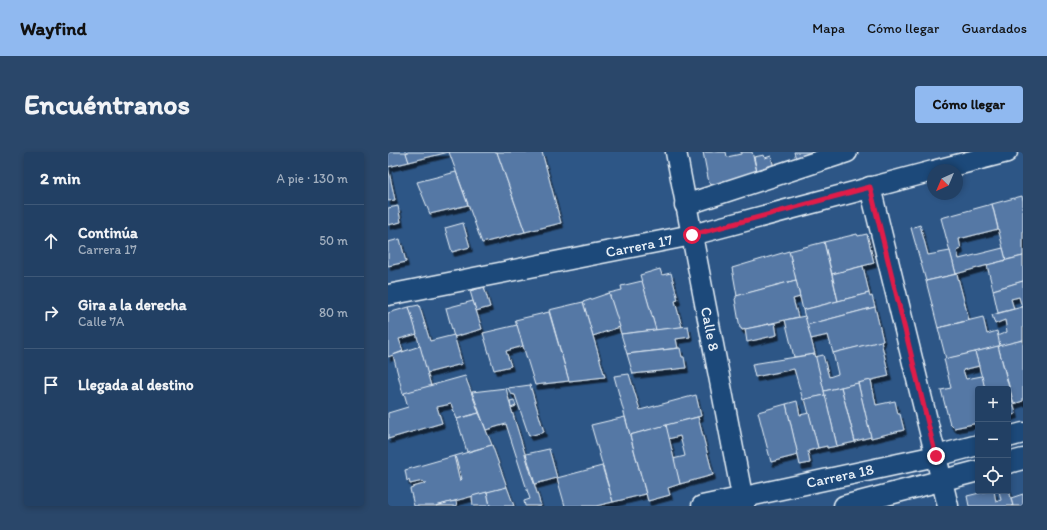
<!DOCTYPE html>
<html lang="es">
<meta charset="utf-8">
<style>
:root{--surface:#224064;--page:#2a476a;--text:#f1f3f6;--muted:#a2afbf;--line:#3f5978;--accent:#90b9f0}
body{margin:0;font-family:Itim,sans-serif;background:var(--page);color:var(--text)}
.controls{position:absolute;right:12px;bottom:12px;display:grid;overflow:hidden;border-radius:4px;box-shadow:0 2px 6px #0003}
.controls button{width:36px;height:36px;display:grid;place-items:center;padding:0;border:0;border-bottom:1px solid var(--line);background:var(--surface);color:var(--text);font:20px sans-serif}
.compass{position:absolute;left:539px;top:12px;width:36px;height:36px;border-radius:50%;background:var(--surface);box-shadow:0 2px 6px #0003;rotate:224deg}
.stop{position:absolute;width:12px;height:12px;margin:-9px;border:3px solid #e11d48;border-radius:50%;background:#fff}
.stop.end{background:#e11d48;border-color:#fff;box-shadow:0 1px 4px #0008}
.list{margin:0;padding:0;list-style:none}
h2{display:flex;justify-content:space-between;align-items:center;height:52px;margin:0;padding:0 16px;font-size:17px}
h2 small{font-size:13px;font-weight:400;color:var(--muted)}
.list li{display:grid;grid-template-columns:26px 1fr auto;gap:12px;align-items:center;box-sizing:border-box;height:72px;padding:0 16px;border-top:1px solid var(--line)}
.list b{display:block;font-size:15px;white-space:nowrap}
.list p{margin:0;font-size:13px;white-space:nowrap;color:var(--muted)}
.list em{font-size:13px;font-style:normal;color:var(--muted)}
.icon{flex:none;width:22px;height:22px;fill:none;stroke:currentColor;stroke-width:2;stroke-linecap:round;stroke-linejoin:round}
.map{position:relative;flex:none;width:635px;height:354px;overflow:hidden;border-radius:4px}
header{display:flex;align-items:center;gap:24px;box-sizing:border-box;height:56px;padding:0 20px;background:var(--accent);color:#111}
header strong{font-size:19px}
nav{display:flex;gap:22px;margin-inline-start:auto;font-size:14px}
.intro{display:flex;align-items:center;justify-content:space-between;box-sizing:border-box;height:96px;padding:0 24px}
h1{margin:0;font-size:28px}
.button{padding:10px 18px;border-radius:4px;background:var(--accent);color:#111;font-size:14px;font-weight:700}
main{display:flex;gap:24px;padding:0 24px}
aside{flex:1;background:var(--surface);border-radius:4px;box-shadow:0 2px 6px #0003}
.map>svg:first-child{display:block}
.building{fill:#5578a5;stroke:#e8f1f8;filter:url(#shadow)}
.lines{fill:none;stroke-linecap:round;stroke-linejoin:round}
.minor-casing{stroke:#e8f1f8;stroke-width:23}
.minor{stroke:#1f4a7a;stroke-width:20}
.route{stroke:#e11d48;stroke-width:5}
.labels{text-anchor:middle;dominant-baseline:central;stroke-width:3.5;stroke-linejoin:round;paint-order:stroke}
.street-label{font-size:15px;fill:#e8f1f8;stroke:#1f4a7a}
</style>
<header>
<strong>Wayfind</strong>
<nav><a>Mapa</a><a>Cómo llegar</a><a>Guardados</a></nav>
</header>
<div class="intro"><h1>Encuéntranos</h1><a class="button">Cómo llegar</a></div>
<main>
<aside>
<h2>2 min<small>A pie · 130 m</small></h2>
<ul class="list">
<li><svg class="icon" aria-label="ahead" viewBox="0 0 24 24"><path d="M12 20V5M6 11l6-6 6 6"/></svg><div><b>Continúa</b><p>Carrera 17</p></div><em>50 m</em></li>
<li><svg class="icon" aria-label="right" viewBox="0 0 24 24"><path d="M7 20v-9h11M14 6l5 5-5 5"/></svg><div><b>Gira a la derecha</b><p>Calle 7A</p></div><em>80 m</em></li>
<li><svg class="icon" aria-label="arrive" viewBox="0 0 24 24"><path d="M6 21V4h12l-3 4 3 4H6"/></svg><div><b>Llegada al destino</b></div></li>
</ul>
</aside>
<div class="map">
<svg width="635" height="354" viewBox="0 0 635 354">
<defs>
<filter id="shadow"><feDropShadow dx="2.5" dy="4.5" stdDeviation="0" flood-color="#0009"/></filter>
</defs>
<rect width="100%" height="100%" fill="#2d5686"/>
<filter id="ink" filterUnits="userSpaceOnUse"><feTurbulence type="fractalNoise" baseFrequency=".025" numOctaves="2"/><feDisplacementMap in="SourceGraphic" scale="8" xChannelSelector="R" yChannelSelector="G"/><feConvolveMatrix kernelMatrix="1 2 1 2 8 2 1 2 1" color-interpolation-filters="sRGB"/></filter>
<g filter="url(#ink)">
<!-- building -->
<g class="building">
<path d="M0,0h18l3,10 -21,5z"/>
<path d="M20,0h41l-40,10 -3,-9z"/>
<path d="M61,0h48l28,80 -43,11z"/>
<path d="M109,0h45l19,71 -36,9z"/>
<path d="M315,0h23l1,5 14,-3v-2h11l6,24 -43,10 -6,-3z"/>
<path d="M406,0h31l-27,14z"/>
<path d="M376,3l1,3 6,-2 4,16 -17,4 -4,-19z"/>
<path d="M0,15l7,33 -7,1z"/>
<path d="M68,20l12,33 -38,9 -13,-32z"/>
<path d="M634,44l1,5v55l-17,4 -14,-56z"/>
<path d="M604,52l6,25 -39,10 2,10 -4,2 2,8 44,-11 3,12 -50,14 -15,-56z"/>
<path d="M10,54l3,16 -13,3v-17z"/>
<path d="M75,71l7,24 -18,5 -7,-24z"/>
<path d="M532,73l8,30 22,-4 6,23 -30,7 -15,-53z"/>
<path d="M469,82l1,2 9,-2 7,29 -42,11 -8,-32z"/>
<path d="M12,87l6,23 -18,4v-24z"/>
<path d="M436,90l14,59 -35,9 -14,-59z"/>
<path d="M401,99l7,29 -59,16 -5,-28z"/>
<path d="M635,104v25l-30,9 -6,-25z"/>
<path d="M475,114l6,27 -31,8 -6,-27z"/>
<path d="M272,117l2,6 9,-2 7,27 -3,1 7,26 -26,3 -16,-55z"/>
<path d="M569,122l12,46 -31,8 -12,-47z"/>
<path d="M408,128l4,17 -7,2 5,18 -56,13 -1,-2h-1l-5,-29 1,-1v-2z"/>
<path d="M254,129l14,49 -35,4 -12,-41 13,-3 -1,-4z"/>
<path d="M635,129v26h-1l-3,-10 -8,2 3,10 -16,4 -5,-23z"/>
<path d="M96,135l6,20 -14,4 -6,-20z"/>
<path d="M221,141l11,34 -27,9 -10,-34z"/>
<path d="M481,141l1,4 2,-1 3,11 -68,18 -4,-15z"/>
<path d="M85,149l9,28 -28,8 -8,-29z"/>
<path d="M195,150l22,75 -36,4 -20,-71z"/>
<path d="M31,153l11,36 24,-6 8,29 -35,9 -18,-66z"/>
<path d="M21,155l8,27 -18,5 4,12 -15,6v-44z"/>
<path d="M487,155l8,34 -50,12 -5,-18 -17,4 -4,-14z"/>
<path d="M634,155h1v33l-23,6 -3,-10 10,-4 -2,-12 -10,4 -3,-9z"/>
<path d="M161,160l20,69 -34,4 -20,-65z"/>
<path d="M417,164l10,38 -21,3 -9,-37z"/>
<path d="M595,165l4,17 10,-3 3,15 -54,13 -8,-31z"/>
<path d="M387,171l2,12 -30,7 -2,-13z"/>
<path d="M129,173l6,21 -17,5 5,15 -17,4 -11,-37z"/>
<path d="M300,174l2,11 -14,2 2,9 -51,6 -6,-20z"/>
<path d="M635,188v61l-9,3 -16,-58z"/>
<path d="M493,189l8,35 -65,15 -9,-34 8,-2 6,22 9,-3 -5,-21z"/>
<path d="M32,194l11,40 -28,8 -10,-39z"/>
<path d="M610,194l18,68 -8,2v-27h-12v-1l-11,1 -10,-37z"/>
<path d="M292,196l2,9h2l2,11 -53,6 -6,-20z"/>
<path d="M587,200l4,14 -16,4 3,9 16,-3 3,13h-7v34l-24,5 -4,-4 -9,-34 10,-2 -7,-29z"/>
<path d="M427,202l10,41 -22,5 -9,-31 -39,8 -3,-13z"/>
<path d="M241,222l11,36 56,-15 5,21 -71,19 -16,-59z"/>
<path d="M77,224l14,37 -22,6 -6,-15 -14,3 5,16 -54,16v-26l20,-6 -4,-14z"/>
<path d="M483,228l5,25 19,-4 3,13h2l4,16 -33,8 -13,-55z"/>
<path d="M470,231l13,54 -16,4 -14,-54z"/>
<path d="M142,233l14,47 -15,4 -14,-41 -4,-1 -3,-6z"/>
<path d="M453,235l14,55 -18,4 -13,-55z"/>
<path d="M118,236l5,20 30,98h-16l-1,-5 6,-2 -24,-75 -20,6 -14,-38z"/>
<path d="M437,243l12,51 -10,2v-2l-9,2 -13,-49z"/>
<path d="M126,248l2,6 -5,2 -1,-7z"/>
<path d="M409,249l3,14 9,-2 9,35 -10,3 2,12 -10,2 -14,-61z"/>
<path d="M398,252l12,51 -27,7 -13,-50z"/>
<path d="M91,261l13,32 -25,7 -10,-33z"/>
<path d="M237,265l21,77 -33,8 -22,-77z"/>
<path d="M310,265l15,58 -33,9 -7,-25 12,-3 -5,-20 -12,3 -2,-14z"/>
<path d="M278,273l14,59 -12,4 2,7 -22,6 -18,-66z"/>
<path d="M104,293l15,42 -71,19h-22l-4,-17 3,-1v-1l14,-4h-3l-1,-2 -13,3 -1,-4 -2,1 -2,-11 49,-14 6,25 2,-2 -7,-23z"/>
<path d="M161,297l8,29 -22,6 -9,-30z"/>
<path d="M214,314l11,36 -17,4h-31l-8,-28z"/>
<path d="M620,334l5,20h-44l-2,-10 21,-5h6l2,11 5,-2 -2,-9h9z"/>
<path d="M119,335l7,19h-24l-3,-14z"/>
<path d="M99,340l3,14h-17l-1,-10z"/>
<path d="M635,342v12h-10l-2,-8z"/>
<path d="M68,349l1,5h-21l14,-4z"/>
</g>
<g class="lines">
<!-- minor casing -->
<g class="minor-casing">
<g id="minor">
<path d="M288,0l68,354"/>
<path d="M549,18l70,-18"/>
<path d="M482,35l78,319"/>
<path d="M297,53l162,-53"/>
<path d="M0,143l304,-60 241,-64"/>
<path d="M620,285l15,-4"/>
<path d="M620,311l15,-4"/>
<path d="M314,354l234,-50 42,-11"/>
<path d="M456,354l134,-35"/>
</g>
</g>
<!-- minor -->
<use href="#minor" class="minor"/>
</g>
</g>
<g class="lines" filter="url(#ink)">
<!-- route -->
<path class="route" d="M304,83l178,-48 66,269"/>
</g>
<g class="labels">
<!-- street labels -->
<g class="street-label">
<text transform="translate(251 94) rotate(-11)">Carrera 17</text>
<text transform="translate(322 177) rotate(79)">Calle 8</text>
<text transform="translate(452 324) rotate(-12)">Carrera 18</text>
</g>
</g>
</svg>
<div class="controls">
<button>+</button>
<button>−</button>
<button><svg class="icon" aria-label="locate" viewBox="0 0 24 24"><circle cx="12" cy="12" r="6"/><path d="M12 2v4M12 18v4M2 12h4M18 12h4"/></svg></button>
</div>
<svg class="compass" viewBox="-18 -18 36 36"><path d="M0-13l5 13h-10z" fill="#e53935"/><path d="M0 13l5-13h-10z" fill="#a2afbf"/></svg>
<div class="stop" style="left:304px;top:83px"></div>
<div class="stop end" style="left:548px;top:304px"></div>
</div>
</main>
